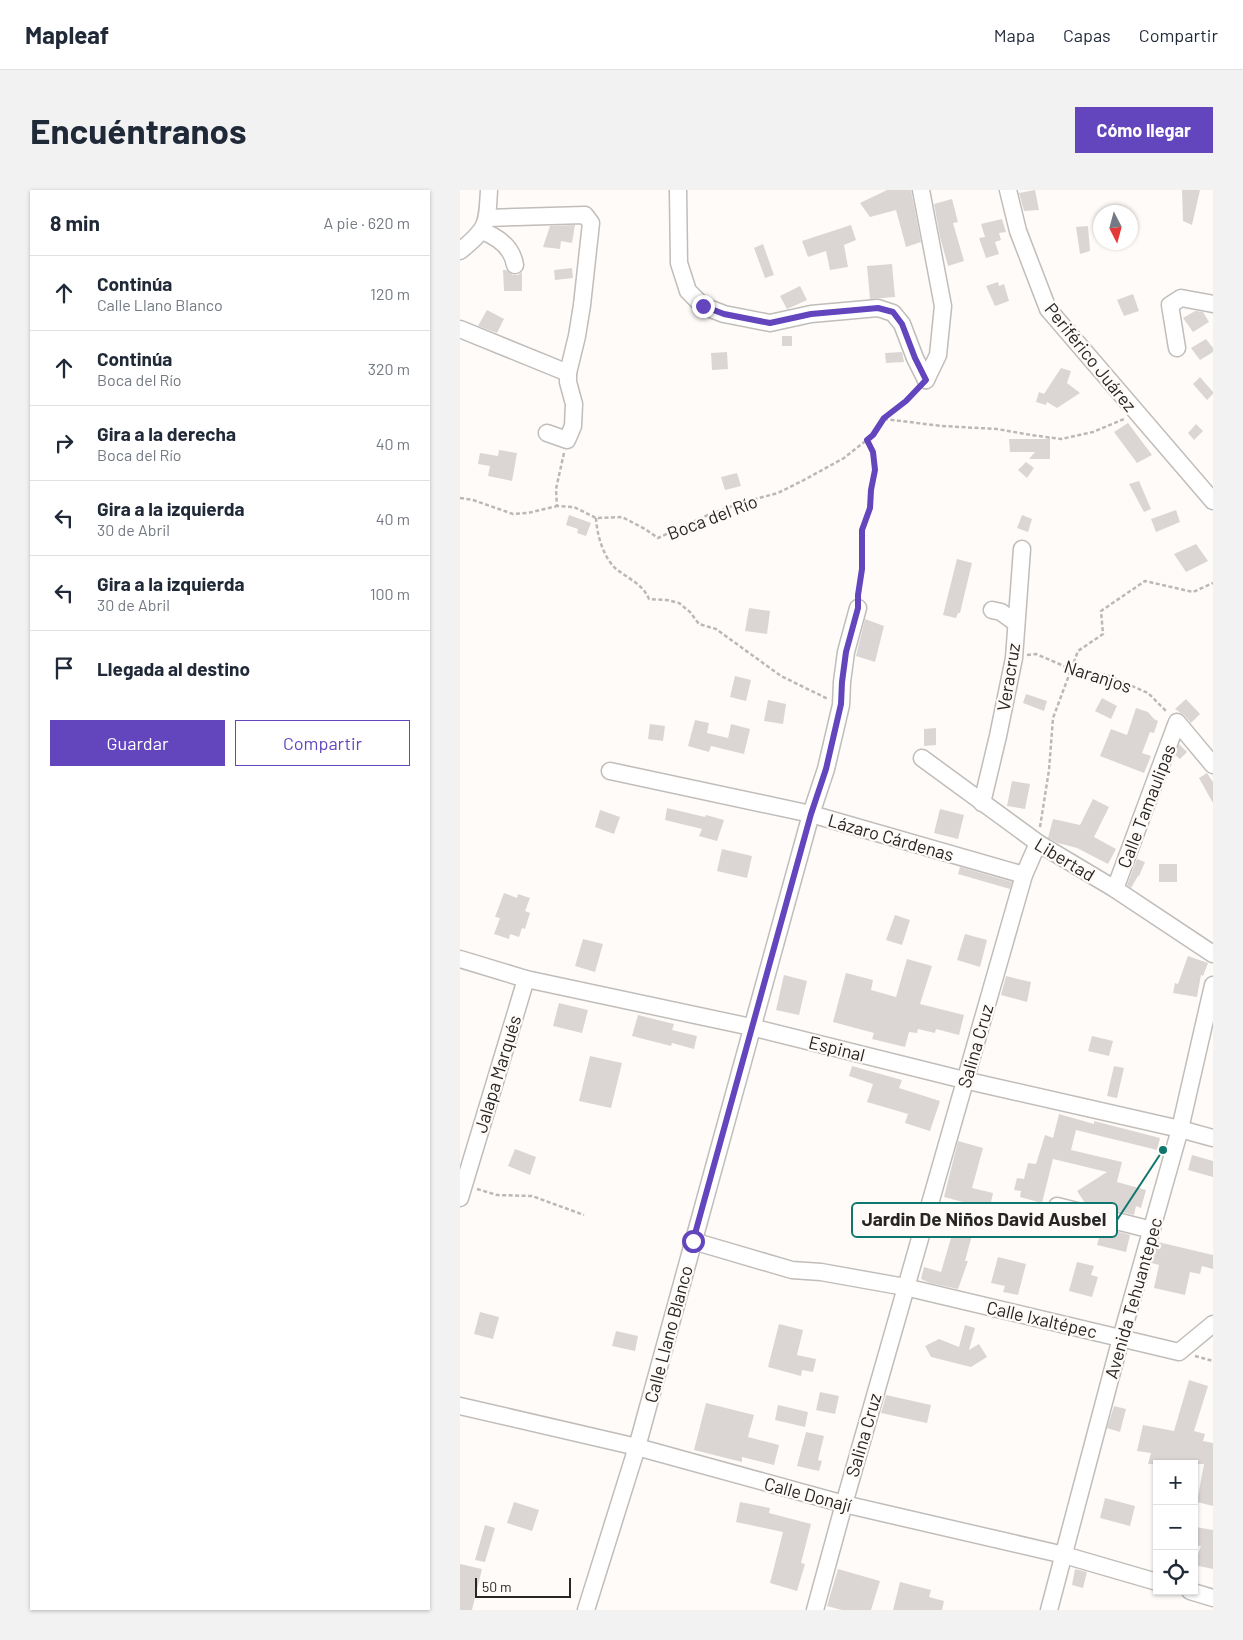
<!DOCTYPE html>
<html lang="es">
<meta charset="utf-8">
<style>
:root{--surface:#fff;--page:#f2f2f3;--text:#1f2937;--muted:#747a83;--line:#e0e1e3;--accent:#6345be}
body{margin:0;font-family:Barlow,sans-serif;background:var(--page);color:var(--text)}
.controls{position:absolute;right:15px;bottom:15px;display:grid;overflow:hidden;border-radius:0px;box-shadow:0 1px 4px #0004}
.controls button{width:45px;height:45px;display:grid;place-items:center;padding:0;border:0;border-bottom:1px solid var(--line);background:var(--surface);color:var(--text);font:25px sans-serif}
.compass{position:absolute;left:633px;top:15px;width:45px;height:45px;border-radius:50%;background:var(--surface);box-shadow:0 1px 4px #0004;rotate:174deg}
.scale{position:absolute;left:15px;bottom:12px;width:96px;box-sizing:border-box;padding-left:5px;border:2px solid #272625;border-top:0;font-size:14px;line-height:18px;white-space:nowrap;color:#272625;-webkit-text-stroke:4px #fefbf8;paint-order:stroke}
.stop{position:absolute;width:15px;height:15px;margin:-11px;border:4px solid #6345be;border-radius:50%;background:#fff}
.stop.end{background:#6345be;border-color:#fff;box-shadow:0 1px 5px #0008}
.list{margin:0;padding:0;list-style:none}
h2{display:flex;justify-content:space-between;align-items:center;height:65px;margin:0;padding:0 20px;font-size:21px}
h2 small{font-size:16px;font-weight:400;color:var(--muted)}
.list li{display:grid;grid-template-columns:32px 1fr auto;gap:15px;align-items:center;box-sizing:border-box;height:75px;padding:0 20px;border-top:1px solid var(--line)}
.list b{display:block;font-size:19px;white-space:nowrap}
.list p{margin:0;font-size:16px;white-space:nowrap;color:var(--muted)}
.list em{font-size:16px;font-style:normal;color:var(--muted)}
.actions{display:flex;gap:10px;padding:15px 20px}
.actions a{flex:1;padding:11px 0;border:1px solid var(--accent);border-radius:0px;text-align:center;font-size:18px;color:var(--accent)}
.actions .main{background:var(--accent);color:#fff}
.icon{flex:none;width:28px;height:28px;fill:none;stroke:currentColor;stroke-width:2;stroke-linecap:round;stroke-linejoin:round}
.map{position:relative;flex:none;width:753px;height:1420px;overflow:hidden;border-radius:0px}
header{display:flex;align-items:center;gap:30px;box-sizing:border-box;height:70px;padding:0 25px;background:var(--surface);border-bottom:1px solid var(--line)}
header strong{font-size:24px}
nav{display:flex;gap:28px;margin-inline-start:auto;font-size:18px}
.intro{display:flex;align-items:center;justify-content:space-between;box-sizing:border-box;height:120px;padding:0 30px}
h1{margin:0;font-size:35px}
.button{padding:12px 22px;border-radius:0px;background:var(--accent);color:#fff;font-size:18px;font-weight:700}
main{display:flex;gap:30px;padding:0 30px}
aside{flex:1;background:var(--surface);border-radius:0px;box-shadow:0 1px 4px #0004}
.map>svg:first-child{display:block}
.building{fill:#dbd6d4}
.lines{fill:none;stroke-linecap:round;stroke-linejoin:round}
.minor-casing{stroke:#c0bdba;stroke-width:19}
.path{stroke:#bbb9b6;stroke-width:2.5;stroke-dasharray:4 2.5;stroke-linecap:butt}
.minor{stroke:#fff;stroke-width:16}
.route{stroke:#6345be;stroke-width:6}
.labels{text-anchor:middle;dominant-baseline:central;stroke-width:4.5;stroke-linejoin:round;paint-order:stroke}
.street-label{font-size:18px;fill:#272625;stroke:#fefbf8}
.leader{fill:none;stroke:#0f766e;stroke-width:2}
.callout-dot{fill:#0f766e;stroke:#fefbf8;stroke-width:2}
.callout{fill:#fefbf8;stroke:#0f766e;stroke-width:2}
.callout-label{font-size:19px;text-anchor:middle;font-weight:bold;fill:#272625}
</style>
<header>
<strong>Mapleaf</strong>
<nav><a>Mapa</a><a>Capas</a><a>Compartir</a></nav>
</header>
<div class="intro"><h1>Encuéntranos</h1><a class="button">Cómo llegar</a></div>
<main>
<aside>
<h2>8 min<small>A pie · 620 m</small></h2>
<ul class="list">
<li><svg class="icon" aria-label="ahead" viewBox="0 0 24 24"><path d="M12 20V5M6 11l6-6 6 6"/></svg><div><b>Continúa</b><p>Calle Llano Blanco</p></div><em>120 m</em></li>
<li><svg class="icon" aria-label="ahead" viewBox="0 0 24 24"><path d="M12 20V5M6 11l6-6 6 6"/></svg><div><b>Continúa</b><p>Boca del Río</p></div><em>320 m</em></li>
<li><svg class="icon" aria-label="right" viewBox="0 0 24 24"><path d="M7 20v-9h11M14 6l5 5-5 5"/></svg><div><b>Gira a la derecha</b><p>Boca del Río</p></div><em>40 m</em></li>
<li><svg class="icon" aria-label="left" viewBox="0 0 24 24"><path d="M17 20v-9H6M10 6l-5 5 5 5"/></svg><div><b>Gira a la izquierda</b><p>30 de Abril</p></div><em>40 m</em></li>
<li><svg class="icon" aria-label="left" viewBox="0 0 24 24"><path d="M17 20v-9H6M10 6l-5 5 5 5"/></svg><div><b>Gira a la izquierda</b><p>30 de Abril</p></div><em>100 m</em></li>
<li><svg class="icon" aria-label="arrive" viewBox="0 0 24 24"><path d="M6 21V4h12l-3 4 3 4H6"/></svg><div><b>Llegada al destino</b></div></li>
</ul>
<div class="actions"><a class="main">Guardar</a><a>Compartir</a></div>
</aside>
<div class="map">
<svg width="753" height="1420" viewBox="0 0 753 1420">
<rect width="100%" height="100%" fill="#fefbf8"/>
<!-- building -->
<g class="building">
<path d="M427,0h24l10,52 -15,5 -10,-37 -26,7 -10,-14z"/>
<path d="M575,0l4,20 -15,1 -5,-18z"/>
<path d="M722,0h18l-8,35 -9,-4z"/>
<path d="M492,9l6,23 -5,1 11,38 -16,5 -8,-29 -6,-33z"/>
<path d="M542,29l4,13 -7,1 2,7 -6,2 4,12 -13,4 -7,-20 6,-1 -4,-13z"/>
<path d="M115,35l-3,18 -11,-2 -1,8 -17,-2 7,-21z"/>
<path d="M391,35l5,15 -12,5 4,22 -18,3 -4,-19 -18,6 -6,-16z"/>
<path d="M628,36l2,25 -10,3 -4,-27z"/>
<path d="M303,54l11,31 -9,3 -11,-30z"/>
<path d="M432,74l3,33 -25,2 -3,-33z"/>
<path d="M112,78l1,10 -18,2 -1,-10z"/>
<path d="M43,80h3l7,5h5l4,-3v19h-18z"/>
<path d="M538,92l1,4 5,-2 5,17 -14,5 -9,-20z"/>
<path d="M340,96l7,14 -20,9 -7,-13z"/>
<path d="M673,104l6,17 -15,5 -7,-16z"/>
<path d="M27,120l17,9 -7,14 -19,-7z"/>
<path d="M735,121l8,1 6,10 -16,10 -10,-14z"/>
<rect x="322" y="146" width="10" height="10"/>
<path d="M746,149l7,9v4l-13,8 -9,-12z"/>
<path d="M267,162l1,17 -16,1 -1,-17z"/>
<path d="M442,162l2,10 -18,1 -1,-10z"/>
<path d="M601,178l10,3 -4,12 13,10 -23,15 -10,-6 -1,3 -10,-3 3,-10 5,2z"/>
<path d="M740,187l13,15v2l-6,6 -14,-16z"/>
<path d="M668,233l24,32 -15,8 -23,-31z"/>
<path d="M736,234l7,7 -9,9 -6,-7z"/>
<path d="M590,247v22h-21l6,-7h-25l-1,-13h39z"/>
<path d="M39,260l18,3 -5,28 -24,-5 2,-10 -12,-2 2,-11 18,3z"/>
<path d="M566,272l8,6 -7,10 -9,-8z"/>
<path d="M277,283l4,13 -16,4 -4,-13z"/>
<path d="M679,291l12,28 -7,3 -15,-28z"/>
<path d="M716,320l4,12 -24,10 -5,-13z"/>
<path d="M109,325l22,8 -5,13 -9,-3 1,-4 -12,-4z"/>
<path d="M562,325l10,4 -4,13 -11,-4z"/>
<path d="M736,354l12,17 -22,11 -12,-18z"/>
<path d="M497,369l15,4 -12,50h-2l-2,5 -13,-3z"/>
<path d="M289,418l21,3 -3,23 -22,-3z"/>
<path d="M405,429l19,7 -9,36 -19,-6z"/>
<path d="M275,486l16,4 -5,21 -16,-4z"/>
<path d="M566,504l21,7 -3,10 -21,-8z"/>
<path d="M642,508l15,8 -6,13 -16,-8z"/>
<path d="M726,509l14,15 -9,9 -7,-8 -9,-6z"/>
<path d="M308,510l18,4 -3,20 -19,-3z"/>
<path d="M676,518l12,4 6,7 4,2 -4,12 -4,-1 -8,21 9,3 -7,17 -44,-17 11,-27 16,6z"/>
<path d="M235,530l14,3 -2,10 21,5 3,-14 19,5 -6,25 -33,-8 -2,6 -21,-6z"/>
<path d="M190,534l15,2 -2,15 -15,-2z"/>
<path d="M476,538v17l-12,1v-17z"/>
<path d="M719,554l8,8 -7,7 -5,-4z"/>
<path d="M747,583l6,9v21l-14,-25z"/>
<path d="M552,591l18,3 -5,25 -18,-3z"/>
<path d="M633,609l16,8 -15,30 22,12 -8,15 -31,-16 -19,-5 -10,-5 5,-19 27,6z"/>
<path d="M207,618l38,9 1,-2 18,5 -7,21 -18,-5 3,-7 -37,-9z"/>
<path d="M480,619l24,6 -6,24 -24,-6z"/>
<path d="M140,620l20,7 -6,17 -19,-7z"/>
<path d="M262,659l30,7 -5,22 -30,-7z"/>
<path d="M677,669l8,3 -6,14h-1l-7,12 -4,-3z"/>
<rect x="699" y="674" width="18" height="18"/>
<path d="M500,677l52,15 -2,7 -52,-15z"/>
<path d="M44,703l13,5 1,-4 12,4 -5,13 5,2 -5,16 -3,-1 -3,9 -9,-3 -1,5 -15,-5 6,-16 -5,-1z"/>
<path d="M435,725l15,5 -8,25 -16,-5z"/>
<path d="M505,744l22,6 -7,27 -23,-7z"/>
<path d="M123,749l20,5 -8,28 -20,-6z"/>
<path d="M728,766l20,7 -5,13 -2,-1 -4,22 -24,-4 2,-10 3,1z"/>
<path d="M447,769l25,7 -12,38 44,11 -5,20 -23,-6 -1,4 -17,-4 -1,4 -8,-1 -4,15 -33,-8 2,-6 -41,-11 13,-49 27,7 -2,10 25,7z"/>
<path d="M324,785l23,6 -8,34 -23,-5z"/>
<path d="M546,786l25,6 -4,20 -26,-7z"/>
<path d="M99,813l29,7 -6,23 -29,-7z"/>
<path d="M178,825l36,9 -2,6 25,6 -3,13 -22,-6 -1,3 -39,-10z"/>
<path d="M632,846l21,5 -4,15 -21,-5z"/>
<path d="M130,866l32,7 -11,45 -32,-7z"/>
<path d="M392,876l50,14 -3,8 41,13 -10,30 -25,-8 3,-9 -41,-12 6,-18 -24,-8z"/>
<path d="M654,876l10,2 -7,30 -10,-2z"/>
<path d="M599,924l35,10v-3l66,17 -3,12 -81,-20 -5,20 51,12 -5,20 29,8 -5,18 -5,-2 -2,9 -49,-12 -8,-12 30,-19 -54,-13 -11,44 -22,-6 1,-6 -7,-1 3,-12 7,1 4,-16 8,1 9,-29 8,3z"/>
<path d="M498,951l25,7 -11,40 21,5 -3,14 -6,-1 -4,15 -4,-1 -11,41h3l-10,28 -28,-6 -9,-4 3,-12 17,5 10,-34 -6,-2 4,-15 9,2 5,-21 -19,-5z"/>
<path d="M55,959l21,8 -6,18 -22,-9z"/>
<path d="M732,965l21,6v16l-25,-7z"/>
<path d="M629,1034l41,11 -4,17 -29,-7 2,-7 -13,-2z"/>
<path d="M698,1052l55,13v14l-11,-3 -2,8 -10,-2 -5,23 -31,-7 5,-23 -7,-2z"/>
<path d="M538,1067l28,7 -8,31 -15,-3 2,-6 -14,-3z"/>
<path d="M617,1072l17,4 -3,9 7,2 -6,20 -23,-6z"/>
<path d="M20,1122l19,5 -6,22 -19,-5z"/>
<path d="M319,1134l24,6 -6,25 19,4 -3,13 -11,-2 -1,6 -33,-9z"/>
<path d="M505,1135l10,3 -6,22 10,-6 8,13 -16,10 -40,-10 -6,-11 14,-7 20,8z"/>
<path d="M156,1141l22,5 -3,15 -23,-5z"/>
<path d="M729,1190l19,6 -14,45 11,3 -2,7 10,2v63l-16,-4 7,-38h-56l3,-11 -14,-2 6,-26 31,6z"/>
<path d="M360,1202l19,4 -4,18 -19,-4z"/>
<path d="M426,1205l45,10 -4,18 -46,-10z"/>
<path d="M246,1213l48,12 -6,22 31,8 -5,20 -32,-8v5l-48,-12z"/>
<path d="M318,1215l30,7 -3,15 -30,-7z"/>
<path d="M654,1216l12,3 -6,23 -13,-4z"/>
<path d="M346,1242l18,4 -6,24 4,1 -3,10 -22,-5z"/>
<path d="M645,1308l30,8 -5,20 -30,-8z"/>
<path d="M54,1312l25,8 -7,21 -25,-8z"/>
<path d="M280,1312l30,6 -1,5 42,11 -10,39 4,1 -8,27 -27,-8 13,-51 -47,-10z"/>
<path d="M25,1335l10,3 -10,34 -10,-2z"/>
<path d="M736,1337l17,3v39l-19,-4 7,-19 -7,-1z"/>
<path d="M0,1374l22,5 -10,41h-12z"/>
<path d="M378,1379l42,12 -9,29h-29l-15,-4z"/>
<path d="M615,1379l12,3 -4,16 -11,-3z"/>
<path d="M440,1392l31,8 -2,7 15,4 -2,9h-49z"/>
</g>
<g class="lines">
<!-- minor casing -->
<g class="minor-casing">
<g id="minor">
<path d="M218,0l1,73 9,28 15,15 21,8 46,9 41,-9 67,-6 15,5 9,11 13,34 11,22"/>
<path d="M461,0l22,116 -5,49 -12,25"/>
<path d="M548,0l10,41 30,78 165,192"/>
<path d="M27,28l98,-3 6,8 -9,82 -5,31 -9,37v9l6,22 -1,22 -6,14 -20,-7"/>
<path d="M22,41c16,6 30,16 33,34"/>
<path d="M0,61c28,-23 27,-26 29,-61"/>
<path d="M0,139l108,44"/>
<path d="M717,158l-7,-43 11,-7 32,6"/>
<path d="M532,420l9,2 15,11"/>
<path d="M462,568l116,85 77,46 98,65"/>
<path d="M150,581l201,43 213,61"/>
<path d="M522,613l16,-67 16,-78 8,-109"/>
<path d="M655,699l62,-167 36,43"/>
<path d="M0,769l66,20 225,48 213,53 216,49 33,9"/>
<path d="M0,1008l66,-219"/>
<path d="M597,1016l95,24"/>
<path d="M233,1051l99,29 29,2 84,15 274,65 34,-28"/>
<path d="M0,1216l177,41 207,57 220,51 93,27"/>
<path d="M730,1401l23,7"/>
<path d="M126,1420l51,-163 174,-633 15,-45 15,-64 1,-23 4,-30 12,-44"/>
<path d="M355,1420l29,-106 180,-629 14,-32"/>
<path d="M589,1420l72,-272 59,-209 33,-144"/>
</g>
</g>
<!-- path -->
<g class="path">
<path d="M424,229l58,7 55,3 34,6 30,4 32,-7 31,-13"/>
<path d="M104,263l-8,36 1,17 17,1 22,11 26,-1 23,12 13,9 50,-23 32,-12 38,-10 26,-13 40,-22 29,-23 11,-16 22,-18 10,-11"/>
<path d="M0,308l13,2 40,14 15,-1 29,-7"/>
<path d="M136,328c1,17 7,38 19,50 12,10 28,16 34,31l18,1 12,3 11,9 9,12 17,5 65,47 47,23"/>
<path d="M398,404l4,-25 -1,-39 9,-22 1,-18 4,-20 -2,-17 -6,-13"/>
<path d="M567,465l9,-1 35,15 36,6 41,18 19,19"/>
<path d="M580,637l9,-57 4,-52 25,-67 25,-17 -2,-23 44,-30 48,11 20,-9"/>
<path d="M17,999l20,6 35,1 52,19"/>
<path d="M735,1166l18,5"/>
</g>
<!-- minor -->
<use href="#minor" class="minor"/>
</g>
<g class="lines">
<!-- route -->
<path class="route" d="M233,1051l118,-427 15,-45 15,-65 1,-22 4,-30 12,-44v-13l4,-26v-39l8,-22 1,-18 4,-20 -2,-18 -6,-12 6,-5 11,-17 22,-17 20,-21 -11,-22 -13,-34 -9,-12 -15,-4 -67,6 -41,9 -46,-9 -21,-8"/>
</g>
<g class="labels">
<!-- street labels -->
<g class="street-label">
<text transform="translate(631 167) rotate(51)">Periférico Juárez</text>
<text transform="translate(252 327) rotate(-21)">Boca del Río</text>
<text transform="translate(638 486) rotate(18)">Naranjos</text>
<text transform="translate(548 487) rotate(-81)">Veracruz</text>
<text transform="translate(686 616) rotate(-69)">Calle Tamaulipas</text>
<text transform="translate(431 647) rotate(16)">Lázaro Cárdenas</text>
<text transform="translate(605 669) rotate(31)">Libertad</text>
<text transform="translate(515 856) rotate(-74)">Salina Cruz</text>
<text transform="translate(377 858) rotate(14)">Espinal</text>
<text transform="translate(37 884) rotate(-73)">Jalapa Marqués</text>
<text transform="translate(673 1108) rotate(-74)">Avenida Tehuantepec</text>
<text transform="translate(582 1129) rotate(13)">Calle Ixaltépec</text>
<text transform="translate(208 1144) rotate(-75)">Calle Llano Blanco</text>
<text transform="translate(403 1245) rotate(-74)">Salina Cruz</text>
<text transform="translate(348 1304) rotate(15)">Calle Donají</text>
</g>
</g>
<!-- callouts -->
<path class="leader" d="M703 960L657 1030"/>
<circle class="callout-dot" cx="703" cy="960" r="5"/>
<rect class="callout" x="392" y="1013" width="265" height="34" rx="5"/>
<g class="callout-label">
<text x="524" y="1036">Jardin De Niños David Ausbel</text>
</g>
</svg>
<div class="controls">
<button>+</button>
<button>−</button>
<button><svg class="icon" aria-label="locate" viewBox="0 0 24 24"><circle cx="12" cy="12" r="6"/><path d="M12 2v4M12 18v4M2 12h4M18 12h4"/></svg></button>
</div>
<svg class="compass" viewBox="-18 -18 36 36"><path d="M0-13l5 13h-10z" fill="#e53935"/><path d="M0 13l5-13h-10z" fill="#747a83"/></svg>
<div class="scale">50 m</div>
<div class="stop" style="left:233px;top:1051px"></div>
<div class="stop end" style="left:243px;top:116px"></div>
</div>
</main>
